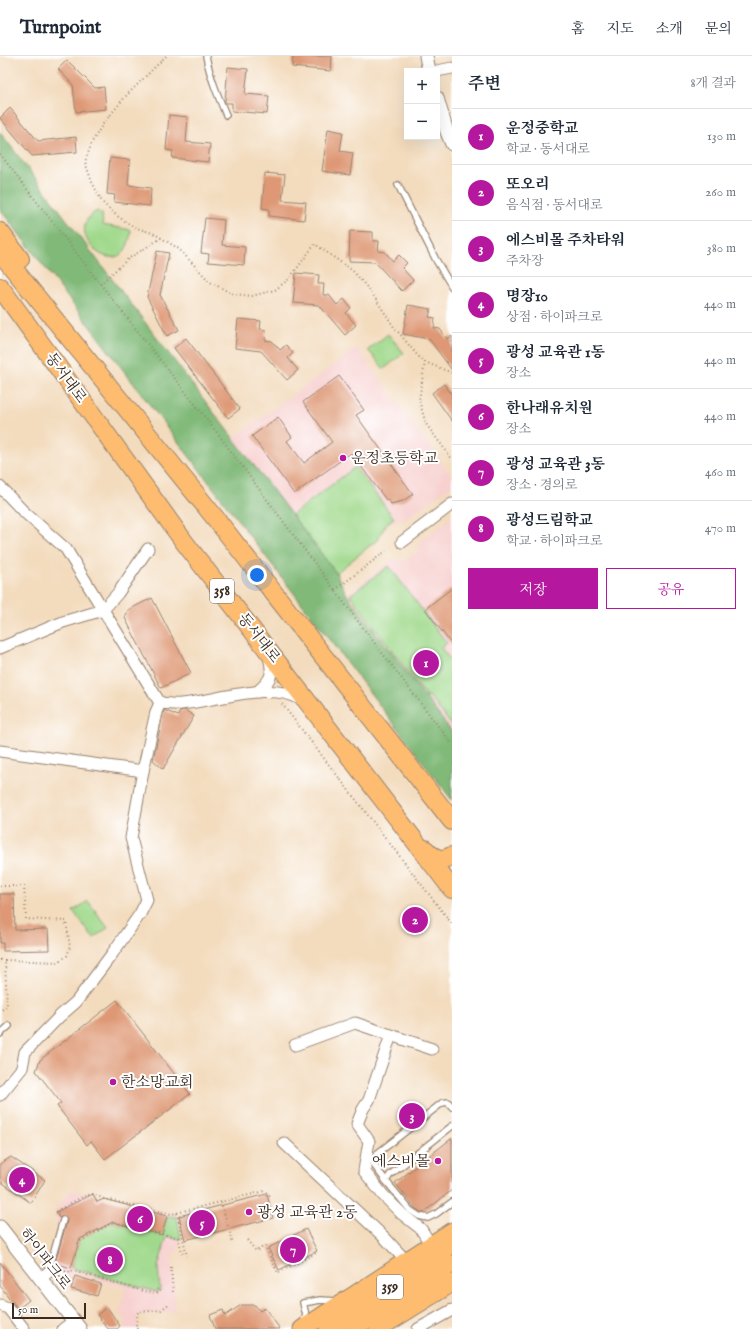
<!DOCTYPE html>
<html lang="ko">
<meta charset="utf-8">
<style>
:root{--surface:#fff;--page:#f2f2f3;--text:#1f2937;--muted:#747a83;--line:#e0e1e3;--accent:#b5179e}
body{margin:0;font-family:"IM FELL English","Noto Serif KR",serif;background:var(--page);color:var(--text)}
.controls{position:absolute;right:12px;top:12px;display:grid;overflow:hidden;border-radius:0px;box-shadow:0 4px 16px #0002}
.controls button{width:36px;height:36px;display:grid;place-items:center;padding:0;border:0;border-bottom:1px solid var(--line);background:var(--surface);color:var(--text);font:20px sans-serif}
.scale{position:absolute;left:12px;bottom:10px;width:74px;box-sizing:border-box;padding-left:4px;border:2px solid #3b2a1e;border-top:0;font-size:11px;line-height:14px;white-space:nowrap;color:#3b2a1e;-webkit-text-stroke:3px #fff;paint-order:stroke}
.you{position:absolute;left:257px;top:519px;width:14px;height:14px;margin:-10px;border:3px solid #fff;border-radius:50%;background:#1a73e8;box-shadow:0 0 0 6px #1a73e833}
.badge{display:grid;place-items:center;width:26px;height:26px;border-radius:50%;background:var(--accent);color:#fff;font-size:13px;font-weight:700}
.pin{position:absolute;translate:-50% -50%;border:2px solid #fff;box-shadow:0 1px 4px #0006}
.list{margin:0;padding:0;list-style:none}
h2{display:flex;justify-content:space-between;align-items:center;height:52px;margin:0;padding:0 16px;font-size:17px}
h2 small{font-size:13px;font-weight:400;color:var(--muted)}
.list li{display:grid;grid-template-columns:26px 1fr auto;gap:12px;align-items:center;box-sizing:border-box;height:56px;padding:0 16px;border-top:1px solid var(--line)}
.list b{display:block;font-size:15px;white-space:nowrap}
.list p{margin:0;font-size:13px;white-space:nowrap;color:var(--muted)}
.list em{font-size:13px;font-style:normal;color:var(--muted)}
.actions{display:flex;gap:8px;padding:12px 16px}
.actions a{flex:1;padding:9px 0;border:1px solid var(--accent);border-radius:0px;text-align:center;font-size:14px;color:var(--accent)}
.actions .main{background:var(--accent);color:#fff}
.map{position:relative;flex:none;width:452px;height:1273px;overflow:hidden}
header{display:flex;align-items:center;gap:24px;box-sizing:border-box;height:56px;padding:0 20px;background:var(--surface);border-bottom:1px solid var(--line)}
header strong{font-size:19px}
nav{display:flex;gap:22px;margin-inline-start:auto;font-size:14px}
main{display:flex}
aside{flex:1;background:var(--surface)}
.map>svg:first-child{display:block}
.built{fill:#f7d0cf}
.green{fill:#a0d98c;stroke:#6e8255}
.forest{fill:#80b978;stroke:#5e724b}
.building{fill:#de9874}
.lines{fill:none;stroke-linecap:round;stroke-linejoin:round}
.service-casing{stroke:#97826e;stroke-width:8}
.minor-casing{stroke:#97826e;stroke-width:13}
.tertiary-casing{stroke:#97826e;stroke-width:15}
.primary-casing{stroke:#97826e;stroke-width:19}
.trunk-casing{stroke:#97826e;stroke-width:20}
.path{stroke:#97826e;stroke-width:2;stroke-dasharray:1 3;stroke-linecap:butt}
.service{stroke:#fff;stroke-width:5.5}
.minor{stroke:#fff;stroke-width:11}
.tertiary{stroke:#fff;stroke-width:13}
.primary{stroke:#fdbc70;stroke-width:17}
.trunk{stroke:#fdbc70;stroke-width:18}
.poi-dot{fill:#b5179e;stroke:#fff;stroke-width:1.5}
.labels{text-anchor:middle;dominant-baseline:central;stroke-width:4;stroke-linejoin:round;paint-order:stroke}
.shield{fill:#fff;stroke:#766a62;stroke-width:1}
.shield-label{font-size:14px;font-weight:bold;fill:#3b2a1e}
.street-label{font-size:15px;fill:#3b2a1e;stroke:#fff}
.poi-label{font-size:15px;fill:#3b2a1e;stroke:#fff;text-anchor:start}
</style>
<header>
<strong>Turnpoint</strong>
<nav><a>홈</a><a>지도</a><a>소개</a><a>문의</a></nav>
</header>
<main>
<div class="map">
<svg width="452" height="1273" viewBox="0 0 452 1273">
<rect width="100%" height="100%" fill="#fff"/>
<filter id="ink" filterUnits="userSpaceOnUse"><feTurbulence type="fractalNoise" baseFrequency=".025" numOctaves="2"/><feDisplacementMap in="SourceGraphic" scale="8" xChannelSelector="R" yChannelSelector="G"/><feConvolveMatrix kernelMatrix="1 2 1 2 8 2 1 2 1" color-interpolation-filters="sRGB"/></filter>
<filter id="wash" filterUnits="userSpaceOnUse"><feTurbulence type="fractalNoise" baseFrequency=".012" numOctaves="4" result="noise"/><feDisplacementMap in="SourceGraphic" scale="16" xChannelSelector="R" yChannelSelector="G"/><feGaussianBlur stdDeviation="0.9" result="paint"/><feColorMatrix in="noise" values="0 0 0 0 0 0 0 0 0 0 0 0 0 0 0 0 0 1.4 0 .05"/><feComposite in="paint" operator="in"/></filter>
<g filter="url(#wash)">
<rect width="100%" height="100%" fill="#f3dbbd"/>
<!-- built -->
<g class="built">
<path d="M357,292l95,129v8l-45,33 -20,5 -10,17 -41,33 -102,-135z"/>
<path d="M452,461v215l-105,-138 46,-35 6,2 6,-1 6,-3 5,-5 6,-12z"/>
<path d="M71,1134l98,24 7,-1 5,26 -4,13 -5,1 3,58 -36,3 -2,11 2,4h-14l1,-9 -7,-6 7,-26 -54,-15 -4,19 -8,-11 1,-2 -6,-2 -8,-10 10,-40 -2,-16z"/>
</g>
<!-- green -->
<g class="green">
<path d="M97,155l5,3 1,11 28,5c-6,62 -74,2 -34,-19z"/>
<path d="M388,278l16,19 -20,16 -16,-19z"/>
<path d="M355,411l39,51 -7,5 -10,17 -41,33 -44,-58z"/>
<path d="M389,510l58,77 -6,5 11,14v64l-23,-30 -2,1 -77,-102z"/>
<path d="M88,845l20,27 -15,10 -20,-27z"/>
<path d="M167,1160l10,1 4,22 -14,-3 -9,31 2,23 -3,2 -86,-24 8,-26 -4,-1 38,-19 49,13z"/>
</g>
<!-- forest -->
<path class="forest" d="M0,76l336,441 11,22 105,137v68l-452,-591z"/>
<g id="blocks">
<!-- building -->
<g class="building">
<path d="M293,0h39l-1,15 -39,-4z"/>
<path d="M67,4l28,28 9,-1 2,22 -30,3 -3,-27 -15,-16z"/>
<path d="M228,11l20,2 -3,25 24,2 -2,18 -35,-3v-8h-7v-2z"/>
<path d="M10,52l28,33 38,-4 1,15 -45,4 -32,-38z"/>
<path d="M169,59l19,2 -2,25 24,2 -2,18 -36,-4 1,-7 -7,-1z"/>
<path d="M328,73l15,3 -3,19 13,2 -3,22 -28,-4z"/>
<path d="M110,102l20,2 -2,25 23,3 -1,18 -36,-4 1,-7 -8,-1z"/>
<path d="M265,117l20,2 -3,25 24,2 -2,18 -35,-4v-7l-7,-1z"/>
<path d="M205,162l19,2 -2,25 23,2 -1,18 -36,-3 1,-8 -8,-1z"/>
<path d="M350,175l23,1v9h6l-1,10 7,1 8,9 6,-6 8,8 -5,5 11,12 -11,11 -27,-29 -26,-1z"/>
<path d="M157,195l12,2 -9,42 19,35 -12,6 -20,-39z"/>
<path d="M296,217l23,2 -1,9h6l-1,11h6l8,10 7,-6 7,9 -5,5 10,12 -11,10 -26,-30 -26,-2z"/>
<path d="M408,249l23,4 -2,8 6,1 -1,10 6,1 7,10 5,-3v34l-23,-31 -26,-5z"/>
<path d="M238,263l23,2 -1,8 6,1 -1,10 7,1 8,9 6,-5 7,8 -5,5 10,12 -11,10 -26,-29 -26,-3z"/>
<path d="M186,282l54,71 -12,9 -54,-70z"/>
<path d="M339,320l25,34 -8,5 57,79 -10,7 -12,3 -2,-4 -2,1 -36,-48 -57,41 -42,-58 26,-19 14,20 -5,4 17,22 28,-21 -29,-40z"/>
<path d="M444,328l8,11v26l-20,-28z"/>
<path d="M452,532v57l-27,-36z"/>
<path d="M152,542l39,75 -30,15 -36,-70 3,-8z"/>
<path d="M164,654l14,6 2,-5 5,-1 9,6 -31,53 -10,-9z"/>
<path d="M0,838h14l1,36 33,-1 1,21 -46,1v-8h-3z"/>
<path d="M117,944l73,94 -85,65 -14,-18 -4,4 -30,-39 4,-3 -25,-32 4,-11z"/>
<path d="M452,1082v52l-29,23 -2,-1 -6,-4 -20,-25z"/>
<path d="M11,1101l34,23 -14,23 -31,-22v-17z"/>
<path d="M93,1138l4,8 7,-3 63,17 -5,19 -49,-13 -33,17 -9,29 -16,-5 12,-42 -2,-5h-3l-3,2 -3,-6z"/>
<path d="M267,1138l6,24 -88,22 -6,-24z"/>
<path d="M306,1173l11,22 -38,19 -11,-22z"/>
<path d="M0,1206l29,38 -11,9 -18,-23z"/>
<path d="M75,1220l26,8 -4,12 -26,-7z"/>
<path d="M241,1249h14l5,6 5,-3 15,21h-65l-5,-14 13,-5 2,6z"/>
<path d="M107,1251l13,19 -3,3h-9l-11,-14z"/>
</g>
</g>
</g>
<g filter="url(#ink)">
<use href="#blocks" fill-opacity="0" stroke="#97826e" stroke-width="1"/>
<g class="lines">
<!-- service casing -->
<g class="service-casing">
<g id="service">
<path d="M206,0c4,21 12,40 20,59"/>
<path d="M398,129l38,75 16,27"/>
<path d="M0,978l9,-8"/>
<path d="M452,1051l-4,-5 -6,1 -64,50 -5,6 1,6 12,16 24,29 9,6 9,2 8,-4 16,-12"/>
<path d="M386,1125l4,-6 62,-49"/>
<path d="M62,1217l-5,-2 -4,1 -4,-3 14,-49"/>
<path d="M303,1267l3,-8 -3,-12 17,-3 19,1"/>
</g>
</g>
<!-- minor casing -->
<g class="minor-casing">
<g id="minor">
<path d="M437,15l15,-3"/>
<path d="M0,431l23,24 43,38 94,154"/>
<path d="M402,486l50,-38"/>
<path d="M0,592l63,-26 40,-12 15,-17 30,-44"/>
<path d="M257,636c14,-12 17,-17 12,-35"/>
<path d="M160,647c7,0 14,2 21,1 35,-3 91,-24 121,-4"/>
<path d="M0,695l143,20"/>
<path d="M391,979l-22,65 -6,9 -6,15 12,17 -5,30 19,24 19,19 19,15 10,16"/>
<path d="M295,989l60,-22 77,26"/>
<path d="M0,1039l22,-27 3,-16 35,-36 16,-14 36,-48 28,-40 7,-14 -16,-62 12,-67 13,-59 4,-9"/>
<path d="M284,1087l101,95 21,23"/>
<path d="M40,1223l11,-9"/>
<path d="M0,1249l8,3 16,21"/>
<path d="M63,1273l11,-8"/>
<path d="M418,1273l34,-19"/>
</g>
</g>
<!-- tertiary casing -->
<g class="tertiary-casing">
<g id="tertiary">
<path d="M426,0l3,15"/>
<path d="M437,42l10,34 5,12"/>
<path d="M0,1171l80,102"/>
</g>
</g>
<!-- primary casing -->
<g class="primary-casing">
<g id="primary">
<path d="M302,1273l150,-98"/>
<path d="M328,1273l124,-84"/>
<path d="M353,1273l99,-65"/>
<path d="M378,1273l74,-46"/>
</g>
</g>
<!-- trunk casing -->
<g class="trunk-casing">
<g id="trunk">
<path d="M0,176l20,27"/>
<path d="M0,196l216,267 236,302"/>
<path d="M0,231l185,256 267,346"/>
<path d="M425,793l6,6 10,5 11,-4"/>
</g>
</g>
<!-- path -->
<g class="path">
<path d="M166,0l-41,41 -22,27 -11,18 -7,20 7,20 10,20 15,14 17,11 21,7 24,15 31,33 23,12 19,2 23,-6 14,-11 26,-35 38,27 18,21 23,35 24,29 7,6 27,11"/>
<path d="M0,98l91,118 118,150 151,202 92,120"/>
<path d="M100,228l28,-25 33,-21"/>
<path d="M425,306l-6,38 7,24 26,35"/>
<path d="M335,534l51,-39"/>
<path d="M282,648l170,220"/>
<path d="M0,830h24l2,33 40,2 4,26 -3,9 -9,6 -53,-2 2,46 -7,5"/>
<path d="M0,904h5"/>
<path d="M221,1146l12,42"/>
<path d="M177,1157l10,43"/>
<path d="M58,1160l-1,-4 3,-3 24,-13 9,-2 11,5 68,15 93,-23 5,5"/>
<path d="M247,1184l9,11 9,-5 13,27 38,-20"/>
<path d="M78,1188l1,-2 34,-20 65,16 5,17"/>
<path d="M171,1211l2,26"/>
<path d="M69,1216l1,-2 77,22 12,1 1,-3 -4,-1"/>
<path d="M137,1273l-1,-4 2,-13 23,-2 9,-7"/>
</g>
<!-- service -->
<use href="#service" class="service"/>
<!-- minor -->
<use href="#minor" class="minor"/>
<!-- tertiary -->
<use href="#tertiary" class="tertiary"/>
<!-- primary -->
<use href="#primary" class="primary"/>
<!-- trunk -->
<use href="#trunk" class="trunk"/>
</g>
</g>
<!-- markers -->
<g class="poi-dot">
<circle cx="343" cy="402" r="4"/>
<circle cx="113" cy="1026" r="4"/>
<circle cx="438" cy="1105" r="4"/>
<circle cx="249" cy="1156" r="4"/>
</g>
<g class="labels">
<!-- shield labels -->
<g class="shield">
<rect x="210" y="523" width="24" height="24" rx="3"/>
<rect x="377" y="1219" width="26" height="24" rx="3"/>
</g>
<g class="shield-label">
<text x="222" y="535">358</text>
<text x="390" y="1231">359</text>
</g>
<!-- street labels -->
<g class="street-label">
<text transform="translate(66 322) rotate(54)">동서대로</text>
<text transform="translate(259 582) rotate(52)">동서대로</text>
<text transform="translate(45 1203) rotate(52)">하이파크로</text>
</g>
<!-- poi labels -->
<g class="poi-label">
<text x="351" y="402">운정초등학교</text>
<text x="121" y="1026">한소망교회</text>
<text x="430" y="1105" text-anchor="end">에스비몰</text>
<text x="257" y="1156">광성 교육관 2동</text>
</g>
</g>
</svg>
<div class="controls">
<button>+</button>
<button>−</button>
</div>
<div class="scale">50 m</div>
<div class="you"></div>
<div class="pin badge" style="left:426px;top:607px">1</div>
<div class="pin badge" style="left:415px;top:864px">2</div>
<div class="pin badge" style="left:412px;top:1060px">3</div>
<div class="pin badge" style="left:22px;top:1124px">4</div>
<div class="pin badge" style="left:202px;top:1167px">5</div>
<div class="pin badge" style="left:140px;top:1163px">6</div>
<div class="pin badge" style="left:293px;top:1194px">7</div>
<div class="pin badge" style="left:110px;top:1204px">8</div>
</div>
<aside>
<h2>주변<small>8개 결과</small></h2>
<ul class="list">
<li><span class="badge">1</span><div><b>운정중학교</b><p>학교 · 동서대로</p></div><em>130 m</em></li>
<li><span class="badge">2</span><div><b>또오리</b><p>음식점 · 동서대로</p></div><em>260 m</em></li>
<li><span class="badge">3</span><div><b>에스비몰 주차타워</b><p>주차장</p></div><em>380 m</em></li>
<li><span class="badge">4</span><div><b>명장10</b><p>상점 · 하이파크로</p></div><em>440 m</em></li>
<li><span class="badge">5</span><div><b>광성 교육관 1동</b><p>장소</p></div><em>440 m</em></li>
<li><span class="badge">6</span><div><b>한나래유치원</b><p>장소</p></div><em>440 m</em></li>
<li><span class="badge">7</span><div><b>광성 교육관 3동</b><p>장소 · 경의로</p></div><em>460 m</em></li>
<li><span class="badge">8</span><div><b>광성드림학교</b><p>학교 · 하이파크로</p></div><em>470 m</em></li>
</ul>
<div class="actions"><a class="main">저장</a><a>공유</a></div>
</aside>
</main>
